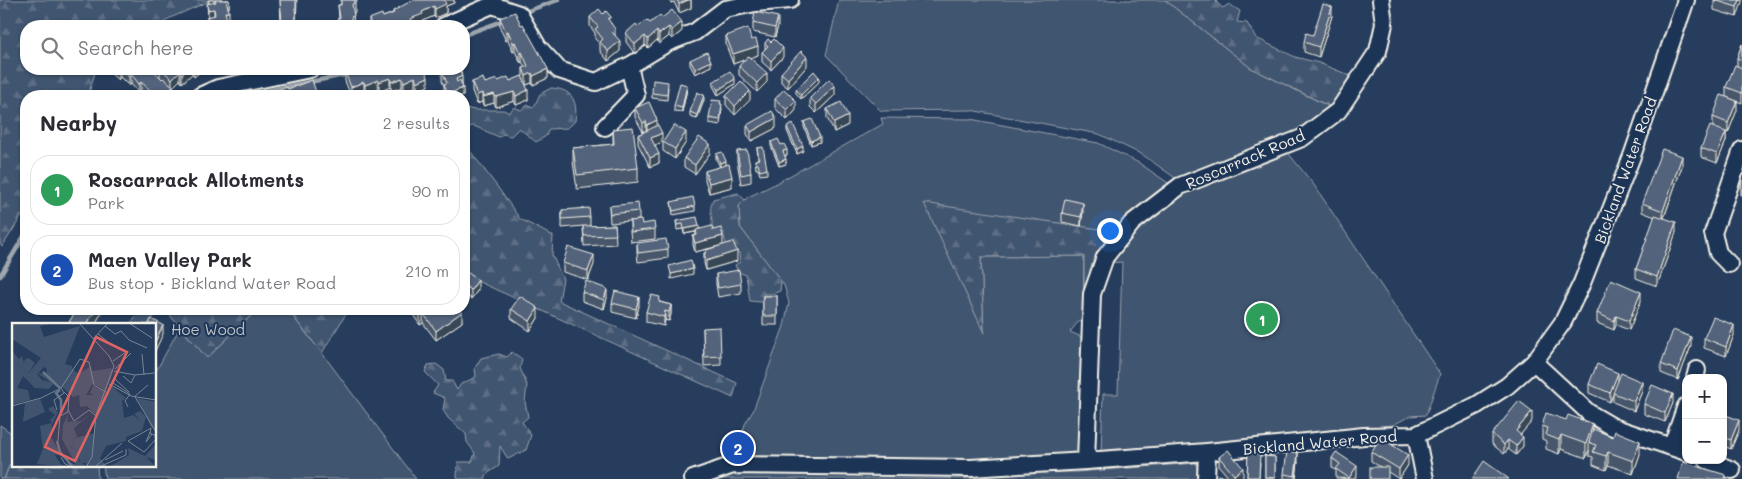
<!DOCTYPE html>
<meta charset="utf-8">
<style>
:root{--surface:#fff;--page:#f7f7f7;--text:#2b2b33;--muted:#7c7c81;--line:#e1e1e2;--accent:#8a764a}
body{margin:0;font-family:Mali,sans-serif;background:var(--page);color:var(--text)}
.controls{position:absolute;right:15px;bottom:15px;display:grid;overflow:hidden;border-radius:10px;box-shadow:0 1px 4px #0004}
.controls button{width:45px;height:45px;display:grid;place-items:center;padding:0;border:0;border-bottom:1px solid var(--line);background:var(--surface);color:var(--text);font:25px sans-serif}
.you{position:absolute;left:1109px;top:230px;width:18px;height:18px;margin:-12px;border:4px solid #fff;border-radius:50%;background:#1a73e8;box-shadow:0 0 0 8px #1a73e833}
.badge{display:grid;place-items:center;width:32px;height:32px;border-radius:50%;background:var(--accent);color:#fff;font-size:16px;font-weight:700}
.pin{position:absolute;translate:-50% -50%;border:2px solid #fff;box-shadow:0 1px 5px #0006}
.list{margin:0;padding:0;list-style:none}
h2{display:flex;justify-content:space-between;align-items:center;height:65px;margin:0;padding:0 20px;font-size:21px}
h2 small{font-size:16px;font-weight:400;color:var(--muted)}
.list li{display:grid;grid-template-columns:32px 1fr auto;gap:15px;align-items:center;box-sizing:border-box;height:70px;margin:0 10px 10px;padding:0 10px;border:1px solid var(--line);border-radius:20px}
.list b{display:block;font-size:19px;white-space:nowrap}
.list p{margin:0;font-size:16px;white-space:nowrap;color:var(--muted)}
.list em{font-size:16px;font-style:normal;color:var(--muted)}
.icon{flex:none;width:28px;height:28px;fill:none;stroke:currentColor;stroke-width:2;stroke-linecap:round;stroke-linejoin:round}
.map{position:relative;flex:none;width:1742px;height:479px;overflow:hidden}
.search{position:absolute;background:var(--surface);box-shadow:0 1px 4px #0004;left:20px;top:20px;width:450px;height:55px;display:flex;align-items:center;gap:12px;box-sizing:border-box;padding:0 18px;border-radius:20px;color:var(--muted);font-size:19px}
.panel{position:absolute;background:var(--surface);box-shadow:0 1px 4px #0004;left:20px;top:90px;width:450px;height:225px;border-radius:20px}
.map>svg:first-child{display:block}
.green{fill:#40546f;stroke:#9aa2ac}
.forest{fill:url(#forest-firs);stroke:#9aa2ac}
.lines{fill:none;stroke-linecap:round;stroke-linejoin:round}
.stream{stroke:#9fa7ae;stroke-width:4.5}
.minor-casing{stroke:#f4f1e8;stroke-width:20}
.minor{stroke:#1d3557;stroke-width:16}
.wall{fill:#47566a;stroke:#f4f1e8}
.shaded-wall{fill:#394656;stroke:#f4f1e8}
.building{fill:#52647b;stroke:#f4f1e8}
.labels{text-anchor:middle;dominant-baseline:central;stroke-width:4;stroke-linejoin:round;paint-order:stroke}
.street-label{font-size:15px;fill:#f4f1e8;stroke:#1d3557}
.park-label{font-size:15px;fill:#bec2c4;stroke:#1d3557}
.inset-river{fill:none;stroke:#677588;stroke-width:2.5}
.inset-road{fill:none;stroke:#788595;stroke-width:1}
.view{fill:#df6462;fill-opacity:0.15;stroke:#df6462;stroke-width:2.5}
.inset-edge{fill:none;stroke:#f4f1e8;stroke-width:2.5}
</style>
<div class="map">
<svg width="1742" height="479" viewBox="0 0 1742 479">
<defs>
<pattern id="forest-firs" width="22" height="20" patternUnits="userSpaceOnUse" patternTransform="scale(1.25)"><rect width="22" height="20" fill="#40546f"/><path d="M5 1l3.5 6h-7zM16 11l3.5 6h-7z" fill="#5c6d84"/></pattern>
</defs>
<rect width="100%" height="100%" fill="#263d5d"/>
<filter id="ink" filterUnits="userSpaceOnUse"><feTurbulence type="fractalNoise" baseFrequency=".02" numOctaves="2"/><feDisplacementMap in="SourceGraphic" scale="10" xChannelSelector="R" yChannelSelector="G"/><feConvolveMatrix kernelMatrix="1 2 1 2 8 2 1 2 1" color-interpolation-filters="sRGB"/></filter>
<g filter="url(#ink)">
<!-- green -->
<g class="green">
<path d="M839,0h326l86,68 81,40 -34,25 -120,47 -35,-25 -44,-21 -129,-24 -89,1 -55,-56z"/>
<path d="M881,118l89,1 128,24 41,20 35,24 -55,45 -194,-28 59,128 -3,-75 103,-1 -1,60 -13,16 16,7 -3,118 -114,8 -235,-1 11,-40 8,-13 31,-85 5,-23 -5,-18 -44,-58 -1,-21 9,-9 27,-13 108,-60z"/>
<path d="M1285,149l29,36 126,189 -14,41 -16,1 -17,9 -292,29 2,-60h15l4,-132 -15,1 28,-35 48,-38z"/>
<path d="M258,309h29l35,44 94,126h-311l-2,-14h52v-92l25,-46 27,31z"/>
<path d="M0,425l14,10v27l-4,2 -6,15h-4z"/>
<path d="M1197,463v16h-504l40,-14 278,8 65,-1z"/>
</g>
<!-- forest -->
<g class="forest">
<path d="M0,0h212l-42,18 -11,8h-133v43h70l-8,27h-62v113l-24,38 -2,-4z"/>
<path d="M1165,0h51l1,3 6,5 6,-4 11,7 -3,11 10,1 9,15 39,19 24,6 37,15 -21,31 -84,-41z"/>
<path d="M551,88c22,1 27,14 24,33l-7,7 -19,1 -3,7 -10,6 -17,-14 -8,8 -8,-2 -4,3 -25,-11 -10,1v-19l11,2h29l5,3 5,-6 7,3 7,-5 6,2 6,-13z"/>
<path d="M464,143l32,42 24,34 33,17 -1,19 11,24 -4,22 178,82 -4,15 -269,-123z"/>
<path d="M738,193l7,7 -6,6 1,21 41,54 -1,10 -8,3h-8l-3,8 -11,-1 -4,-26 -8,-3 -3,-7 5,-3 -1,-9 -5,-4 -7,-1 -4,-16 -12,-1c4,-14 -4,-17 2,-32z"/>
<path d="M924,203l195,29 -35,69v-45l-103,1 3,76z"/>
<path d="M143,309h115l-51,49 -41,-47 -9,2 -9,11h-18z"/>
<path d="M287,309h62l-27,44z"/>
<path d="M512,352l10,7 -2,9 7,17 -2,17 3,15 -6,5 9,13 -5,15 -18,9 -8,-13 -1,20 -12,8 -2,5h-27l-1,-3 1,-14h14l3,-9 -8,-11 -1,-8 -18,-16 -5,-8 2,-12 -12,-5 5,-8 -13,-13 3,-7 8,-1 8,6 2,11h6l5,9 4,-6 15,-7 -1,-9 6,-10 18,-4 8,3z"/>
<path d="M14,462v3h83l1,14h-94l6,-15z"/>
</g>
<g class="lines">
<!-- stream -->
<g class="stream">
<path d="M522,13l36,-13"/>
<path d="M464,35l41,-15"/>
<path d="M241,96l133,-27"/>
<path d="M0,276l26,-43"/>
</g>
<!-- minor casing -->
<g class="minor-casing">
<g id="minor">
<path d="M444,26l48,-21 27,9 19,33 21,23 37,12 33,-16 40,-24 26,-10 30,-23 31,-6 34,-3"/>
<path d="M200,96l18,-8 92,-19"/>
<path d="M605,127l31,-32 -7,-29"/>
<path d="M1729,264l-11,-11 -5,-20 29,-83"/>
<path d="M1534,362l55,51 24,14 73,25"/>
<path d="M1695,378l2,-8"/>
<path d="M1416,435l9,44"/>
<path d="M1672,446l14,-40"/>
<path d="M1707,460l25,10"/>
<path d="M1086,461l6,-167 13,-37 27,-34 48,-37 122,-48 36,-27 40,-60 6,-27 -3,-24"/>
<path d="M693,479l40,-14 237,3 116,-7 121,-9 157,-16 52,-1 61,-30 30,-19 27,-24 29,-40 19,-39 50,-127 54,-156"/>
<path d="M1206,479l1,-27"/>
</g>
</g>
<!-- minor -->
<use href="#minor" class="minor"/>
</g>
<!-- wall -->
<g class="wall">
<path d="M208,0h21v8h-1l1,13h-2l1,5h-21v-9h1l-1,-13h1z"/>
<path d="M280,0h17l-1,26h-15z"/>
<path d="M341,0h16v2h-2v11h-2l1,13h-16v-8h1l-1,-13h3z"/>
<path d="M454,0v3l-8,3v7l-11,5 -1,-2 -11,5v2l-8,3h-46v-7l14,-2 10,-4v-2z"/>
<path d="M670,0h21v8l-12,5 -5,-11 -3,1z"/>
<path d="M1714,0h28l-5,17 -23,-7z"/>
<path d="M1332,16l-13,41 -15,-5v-10l9,-7z"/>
<path d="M590,17l21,6 9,28 -12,10 -8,-10v-7l-5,-5v-6l-5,-7z"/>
<path d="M500,18l21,7 27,53 -15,7 -1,-2 -6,2 2,15 -12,5 -2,-4 -18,6 -2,-4 -11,3 -1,-4 -5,2 -5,-13v-9l13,1 13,-2h12l13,-5v-8l2,-1 -3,-5h-2l-5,-11 -2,1 -5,-12 -2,1 -6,-13z"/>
<path d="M662,18l20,13 -10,8 -3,-3 -10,8 -2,-4 -9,8 -3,-3 -10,9 -9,-12v-9z"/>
<path d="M753,23l25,3 -3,11 -22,-5z"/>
<path d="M726,36l25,4 7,15 -8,3 17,24 -10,10 -18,-17v-9l7,-7 -13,5 -7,-19z"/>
<path d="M765,43l18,14 -12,13 -9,-8v-10l3,-3z"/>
<path d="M1742,44v59l-16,-6v-10l11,-21v-8z"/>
<path d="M690,60l21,6 -16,8 -5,-9z"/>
<path d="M807,66l-19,22 -7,-6v-9z"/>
<path d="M108,69h41l11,8v-8h43l-9,8 -2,-3 -10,9 -2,-3 -7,7 -1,9h-25l-6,-5 -2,2 -8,-9 -2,2 -9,-9 -2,3 -10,-9z"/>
<path d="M231,69h11l-10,2z"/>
<path d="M402,69l26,17 -11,5 -2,-4 -11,4 -2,-4 -11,4 -1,-4 -11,5 -1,-3 -13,5 -1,-3 -13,5 -6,-15v-9h15l14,-2h25z"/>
<path d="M440,69h21l2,27h-18l-1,-3v-7l-2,-5v-8z"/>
<path d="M713,82l22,2 -17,11 -5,-9z"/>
<path d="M819,82l-18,17 -5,-6v-4z"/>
<path d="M668,87l-1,13 -15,-2v-5z"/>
<path d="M687,89l-5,23 -8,-1v-5z"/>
<path d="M835,95l-19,18 -6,-6v-9z"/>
<path d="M726,96l24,4 -15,15 -9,-10z"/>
<path d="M775,99l21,11 -9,10 -12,-12z"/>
<path d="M704,100l-7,19 -7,-2v-5z"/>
<path d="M721,104l1,5 -2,16 -11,-2v-5z"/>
<path d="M635,108l22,17 5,17 -7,3 4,18 -9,4 -12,-23v-9l5,-3 -8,-15z"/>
<path d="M827,109l21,16 -14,7 -7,-14z"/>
<path d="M1737,110l-9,23 -2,-1v9l-9,22 -16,-6v-9l12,-21v-10z"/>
<path d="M804,122l16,20 -9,3 -7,-18z"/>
<path d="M747,125l29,3 -25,13 -4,-7z"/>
<path d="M787,127l16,24 -6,3 -10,-23z"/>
<path d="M613,129l25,39v14l-61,7 -4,-27v-14l40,-4z"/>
<path d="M663,142h23l-11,17 -12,-8z"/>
<path d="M771,142l10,3 6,10h-2l1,9 -7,2 -8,-20z"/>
<path d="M757,148l10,21v5l-7,1 -2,-6h-2l-1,-9 3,-1z"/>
<path d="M737,151l14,22v9l-10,2 -4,-23z"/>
<path d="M710,153l-15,21 -11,-7v-9z"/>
<path d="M716,154l10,11 6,22 -23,6 -4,-13v-9l15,-4 -4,-8z"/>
<path d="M1682,166l-18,52 12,14 -19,54 -21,-8v-9l19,-52 -13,-5v-9z"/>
<path d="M1742,179v16h-1v-14z"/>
<path d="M671,202l24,4v5l-22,4z"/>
<path d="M609,206l30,5v9l-29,3z"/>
<path d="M562,210l28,7v9l25,-1 1,19 -32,2 -1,-20 -21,2z"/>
<path d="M1083,212l-2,14 -19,-4v-9z"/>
<path d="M630,221l12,3 13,5v10l-24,3 -1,-11z"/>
<path d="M676,221l23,8 14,1 10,15 -28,7 -2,-7v-9l3,-1v-3l-12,2 -1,-5 -6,1z"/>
<path d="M637,243l31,6v9l-30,4 -1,-10z"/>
<path d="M706,250l31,11 -31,9 -2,-7v-10h2z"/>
<path d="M563,263l31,1 -6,16 -25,-8z"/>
<path d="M464,270l14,20 -7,9 -7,-5z"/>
<path d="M716,274l25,10v9l-23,4 -2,-13z"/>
<path d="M582,292l25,6 -3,11 -22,-8z"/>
<rect x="763" y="296" width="14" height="29"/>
<path d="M1641,301l-12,29 -13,-5 -2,5 -17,-7v-10z"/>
<path d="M660,302l11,3v9l-2,7 -4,-1 -1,6 -18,-4v-10z"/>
<path d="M612,303l27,3 -3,12 -24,-6z"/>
<path d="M409,309h51l2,13 -26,18 -13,-17 -3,2z"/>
<path d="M511,309l27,9 -8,13 -19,-13z"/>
<path d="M703,328l18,28v9l-17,1z"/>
<path d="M1734,335l-8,21 -22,-8v-10z"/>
<path d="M1691,346l-13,34 -17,-7v-9z"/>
<path d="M1618,381l24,10 -8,20 -21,-9v-8l-3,8 -21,-9v-9z"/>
<path d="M1673,403l-8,19 -21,-8v-10z"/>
<path d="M1723,414l16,16 -8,19 -8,-3z"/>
<path d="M1686,418v14l-2,-1v-9z"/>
<path d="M1532,421l-12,14 3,11 -7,9 -8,-6 -4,5 -12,-10v-10z"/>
<path d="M1542,426l51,4 47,24 -7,20 -25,-9 -2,5 -13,-5v-8l-4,-1v-6l-3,8 -25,-9 -2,5 -13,-5v-8l-4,-2z"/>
<path d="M1371,452l37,13 -9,14 -28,-18z"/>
<path d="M1248,453l12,10 -1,16h-12z"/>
<path d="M1265,456l10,1v22h-10z"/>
<path d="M1219,457l24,20 -2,2h-24l12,-1 -10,-12z"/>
<path d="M1332,458l25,17 -3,4 -18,-1v-8l-4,-2z"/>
<path d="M1298,462l-2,17h-12v-5z"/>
</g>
<!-- shaded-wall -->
<g class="shaded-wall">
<path d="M209,0h5v6l-5,2z"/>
<path d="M226,0h3v8l-3,1z"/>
<path d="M443,0h11v3l-8,3v7l-11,5v-9z"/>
<path d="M688,0h3v8l-12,5v-9z"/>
<path d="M1740,0h2v2l-5,15v-10z"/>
<path d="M434,6v10l-11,5v2l-8,3h-15l22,-14z"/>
<path d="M1332,7v9l-13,41v-10z"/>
<path d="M214,9v9l-6,1v-9z"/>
<path d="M225,12h4v9l-4,1z"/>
<path d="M778,17v9l-3,11v-9z"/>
<path d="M213,21v5h-5v-4z"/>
<path d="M682,22v9l-10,8v-9z"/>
<path d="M669,27v9l-10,8v-10z"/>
<path d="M615,29v9l-3,-6z"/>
<path d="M508,31v9l-2,1v-9z"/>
<path d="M657,31v9l-9,8v-9z"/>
<path d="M645,36v9l-10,9v-10z"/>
<path d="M620,41v10l-12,10v-10z"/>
<path d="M515,42v9l-2,1v-9z"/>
<path d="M758,46v9l-25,9v-10z"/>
<path d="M783,48v9l-12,13v-9z"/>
<path d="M522,52v10h-2v-9z"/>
<path d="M807,57v9l-19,22v-9z"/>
<path d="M711,61v5l-16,8v-5z"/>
<path d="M119,69h1v8l-2,3v-9z"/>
<path d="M188,69h4v5l-10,9v-9z"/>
<path d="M194,69h9l-9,8z"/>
<path d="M548,69v9l-15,7v-9z"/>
<path d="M180,71v9l-7,7v9h-10l9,-9v-8z"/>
<path d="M532,73v10l-6,2v-9z"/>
<path d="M767,73v9l-10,10v-9z"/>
<path d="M131,74v10l-2,2v-9z"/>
<path d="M462,76v9l-6,3v-9z"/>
<path d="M415,77v10l-11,4v-9z"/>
<path d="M428,77v9l-11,5v-9z"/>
<path d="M819,77v5l-18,17v-4z"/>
<path d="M390,78v9l-11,5v-10z"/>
<path d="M402,78v9l-11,4v-9z"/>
<path d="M735,79v5l-17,11v-5z"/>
<path d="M378,80v9l-13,5v-9z"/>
<path d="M141,82v9l-2,2v-9z"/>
<path d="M364,82v9l-13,5v-9z"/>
<path d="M687,85v4l-5,23v-4z"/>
<path d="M835,86v9l-19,18v-9z"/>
<path d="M463,88v8h-15v-2z"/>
<path d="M528,90v10l-12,5v-9z"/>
<path d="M750,91v9l-15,15v-9z"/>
<path d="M514,92v9l-18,6v-10z"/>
<path d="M482,93v9l-5,2v-9z"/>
<path d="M494,94v9l-11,3v-9z"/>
<path d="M704,95v5l-7,19v-4z"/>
<path d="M796,101v9l-9,10v-10z"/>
<path d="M1737,101v9l-9,23v-10z"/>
<path d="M848,116v9l-14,7v-9z"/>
<path d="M776,118v10l-25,13v-9z"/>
<path d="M657,120v9l-10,5v-9z"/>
<path d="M646,121v10l-3,1v-9z"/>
<path d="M686,132v10l-11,17v-10z"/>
<path d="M1726,132v9l-9,22v-9z"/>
<path d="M662,133v9l-11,5v-9z"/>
<path d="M820,137v5l-9,3v-4z"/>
<path d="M710,144v9l-15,21v-9z"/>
<path d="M803,146v5l-6,3v-5z"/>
<path d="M787,150v5l-4,1v-5z"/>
<path d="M659,154v9l-9,4v-9z"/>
<path d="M1682,156v10l-19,54v-9z"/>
<path d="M786,159v5l-7,2v-4z"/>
<path d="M726,161v4l-6,3v-5z"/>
<path d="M732,177v10l-23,6v-10z"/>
<path d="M1083,203v9l-2,14v-9z"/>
<path d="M1676,222v10l-19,54v-9z"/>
<path d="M699,226v5l-15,3v-5z"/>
<path d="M723,236v9l-28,7v-9z"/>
<path d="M737,251v10l-31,9v-9z"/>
<path d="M594,255v9l-6,16v-9z"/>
<path d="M693,269v5l-22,5v-5z"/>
<path d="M478,280v10l-7,9v-9z"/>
<path d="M607,289v9l-3,11v-9z"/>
<path d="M1641,292v9l-12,29v-9z"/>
<path d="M639,297v9l-3,12v-9z"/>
<path d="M671,305v9l-2,7v-9z"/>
<path d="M538,308v10l-8,13v-10z"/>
<path d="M96,309h8l-9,15h-8z"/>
<path d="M665,311v9l-1,6v-9z"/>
<path d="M462,312v10l-26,18v-9z"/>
<path d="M423,313v10l-3,2v-10z"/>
<path d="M1616,316v9l-2,5v-9z"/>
<path d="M163,325v9l-8,17v-9z"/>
<path d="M1734,325v10l-8,21v-9z"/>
<path d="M1691,337v9l-13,34v-9z"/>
<path d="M1618,373v9l-8,20v-9z"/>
<path d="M1642,382v9l-8,20v-10z"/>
<path d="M1673,394v9l-8,19v-9z"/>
<path d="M1532,411v10l-16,19v-9z"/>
<path d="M1739,420v10l-8,19v-9z"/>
<path d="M1593,424v14l-4,4v8l-3,8v-14z"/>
<path d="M1561,435v14l-2,5v-14z"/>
<path d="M1523,437v9l-7,9v-9z"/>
<path d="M1508,440v9l-4,5v-9z"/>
<path d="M1640,441v13l-7,20v-13z"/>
<path d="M1608,452v13l-2,5v-14z"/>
<path d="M1298,453v9l-2,17h-1z"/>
<path d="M1408,455v10l-9,14v-10z"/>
<path d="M1357,466v9l-3,4h-5v-1z"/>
<path d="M1243,468v9l-2,2h-7v-4z"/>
</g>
<!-- building -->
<g class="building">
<path d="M215,0h11l3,12h-4l3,11 -3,1v2h-10l-2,-5 -5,1 -1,-5 8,-2 -1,-6 -6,1 -1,-6 9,-2z"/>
<path d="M280,0h16v8h-1l1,12 -14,2z"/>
<path d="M341,0h13l1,3 -3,1 2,12 -3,1 1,9h-13l-1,-8h2l-2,-13h3z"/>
<path d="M413,0h31l2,4 -11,5 -1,-3 -12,6 1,2 -13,5 1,2 -11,5h-28l-3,-7 13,-5 1,3 11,-4 -1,-2z"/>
<path d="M677,0h11l-9,4z"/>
<path d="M1714,0h26l-3,7z"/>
<path d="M1323,4l9,3 -13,40 -15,-5 2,-9 7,2z"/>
<path d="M599,9l4,5 3,-3 5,6 -3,2 7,10 -3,3 8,9 -12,10 -8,-9 3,-3 -8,-10 3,-2 -8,-10z"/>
<path d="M672,10l10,12 -10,8 -3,-3 -10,7 -2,-3 -9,8 -3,-3 -10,8 -9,-11 10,-9 2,3 9,-7 3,3 10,-8 2,3z"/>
<path d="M515,12l6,13 2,-1 25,45 -15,7 -1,-3 -6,3 -3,-8 5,-2 -6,-14 -2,1 -5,-11 -2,1 -5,-12 -2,1 -6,-14z"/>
<path d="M755,12l23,5 -3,11 -22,-5z"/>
<path d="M748,28l3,12 5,-1 2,7 -25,8 -7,-18z"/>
<path d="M768,39l3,3 3,-3 9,9 -12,13 -9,-9 6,-6 -3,-3z"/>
<path d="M1742,44v16l-5,-2z"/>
<path d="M801,51l6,6 -19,22 -7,-6z"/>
<path d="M707,52l4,9 -16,8 -5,-9z"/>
<path d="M748,56l19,17 -10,10 -18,-17z"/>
<path d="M1735,65l7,3v25l-16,-6z"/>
<path d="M121,69h28l3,2 1,-1 9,9 1,-1 10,8 -10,10h-6l-16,-14 -2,2 -8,-10 -2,3z"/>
<path d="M161,69h27l-6,5 -2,-3 -8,8z"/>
<path d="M358,69l2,3 8,-3h5l1,1 2,-1h10l1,1 2,-1h9l1,1 3,-1h23l3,8 -11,5 -2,-5 -11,5 -2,-4 -11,4 -1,-4 -11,4 -1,-2 -13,5 -1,-3 -13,5 -6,-15 5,-2 1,2z"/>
<path d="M444,69h15l3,7 -6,3 1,3 3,-2 3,8 -15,6 -4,-10 3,-1 -5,-12 2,-1z"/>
<path d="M730,71l5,8 -17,11 -5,-8z"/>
<path d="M814,71l5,6 -18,18 -5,-6z"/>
<path d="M522,76l6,14 -12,6 -2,-4 -18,5 -2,-3 -11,3 -1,-4 -5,2 -5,-13 11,-4 2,5 12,-4 1,2 10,-4 2,4z"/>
<path d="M829,79l6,7 -19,18 -6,-6z"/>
<path d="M312,80l5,15 -4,1h-58l7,-3 2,3 23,-9 1,2z"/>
<path d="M653,80l15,2 -1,13 -15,-2z"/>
<path d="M741,81l9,10 -15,15 -9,-10z"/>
<path d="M680,83l7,2 -5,23 -8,-2z"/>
<path d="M784,89l12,12 -9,9 -12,-11z"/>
<path d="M697,92l7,3 -7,20 -7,-3z"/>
<path d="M1721,95l16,6 -9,22 -15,-6z"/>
<path d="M712,100l9,1 -1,3h2l-2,16 -11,-2z"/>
<path d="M649,102l8,18 -10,5 -1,-4 -3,2 -8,-15z"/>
<path d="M841,102l7,14 -14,7 -7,-14z"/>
<path d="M772,111l4,7 -25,14 -4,-7z"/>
<path d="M812,119l8,18 -9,4 -7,-19z"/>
<path d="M793,124l10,22 -6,3 -10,-22z"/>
<path d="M658,125l4,8 -11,5 8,16 -9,4 -12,-23z"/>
<path d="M674,125l12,7 -11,17 -12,-7z"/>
<path d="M1710,126l16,6 -9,22 -16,-6z"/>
<path d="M633,127l5,41 -61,7 -4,-27 41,-4 -1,-15z"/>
<path d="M699,137l11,7 -15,21 -11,-7z"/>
<path d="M778,139l3,6 3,-1 3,6 -4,1 3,8 -7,3 -8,-20z"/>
<path d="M763,147l4,22 -7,2 -2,-7h-2l-1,-4 4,-1 -2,-11z"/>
<path d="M1662,149l20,7 -19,55 -21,-8z"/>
<path d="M747,150l4,23 -10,2 -4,-24z"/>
<path d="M722,152l4,9 -6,2 -4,-9z"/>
<path d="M729,164l3,13 -23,6 -4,-12z"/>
<path d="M693,197l2,9 -22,5 -2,-9z"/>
<path d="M1065,199l18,4 -2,14 -19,-4z"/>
<path d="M638,203l1,8 -29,3 -1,-8z"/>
<path d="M589,208l1,9 -28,2v-9z"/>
<path d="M1655,215l21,7 -19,55 -21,-8z"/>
<path d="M697,217l2,9 -15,3 -1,-5 -6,1 -1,-4z"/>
<path d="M641,220l1,4 12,-2 1,7 -24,3 -1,-11z"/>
<path d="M615,225l1,10 -32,1 -1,-10z"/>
<path d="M712,226l1,4 8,-2 2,8 -28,7 -2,-7 4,-1 -1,-5z"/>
<path d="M666,239l2,10 -30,4 -1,-10z"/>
<path d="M733,242l4,9 -31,10 -2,-8h2v-3z"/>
<path d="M568,247l26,8 -6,16 -25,-8z"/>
<path d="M691,260l2,9 -22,5 -2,-8z"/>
<path d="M464,270l14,10 -7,10 -7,-5z"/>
<path d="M739,270l2,14 -23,4 -2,-14z"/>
<path d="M1611,279l30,13 -12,29 -13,-5 -2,5 -17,-8z"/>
<path d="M586,281l21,8 -3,11 -22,-8z"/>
<path d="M615,291l24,6 -3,12 -24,-6z"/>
<path d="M651,295l9,2 -1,5 12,3 -2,7 -4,-1 -1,6 -18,-5z"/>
<path d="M520,296l18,12 -8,13 -19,-12z"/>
<rect x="763" y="296" width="14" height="20"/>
<path d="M77,309h19l-9,15h-14l-4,-2z"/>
<path d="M416,309h44l2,3 -26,19 -13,-18 -3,2z"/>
<path d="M1713,317l21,8 -8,22 -22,-9z"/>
<path d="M151,319l12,6 -8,17v-18h-6z"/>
<path d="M720,327l1,29 -17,1 -1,-29z"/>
<path d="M1673,330l18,7 -13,34 -17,-7z"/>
<path d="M1597,364l21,9 -8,20 -21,-9z"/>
<path d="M1621,373l21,9 -8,19 -21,-8z"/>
<path d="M1652,385l21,9 -8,19 -21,-9z"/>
<path d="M1519,401l13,10 -16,20 7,6 -7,9 -8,-6 -4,5 -12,-11z"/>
<path d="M1546,413l20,7 2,-5 25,9 -7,20 -25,-9 -2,5 -13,-5 2,-7 -6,-2z"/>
<path d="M1723,414l16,6 -8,20 -8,-3z"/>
<path d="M1593,429l20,8 2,-6 25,10 -7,20 -25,-9 -2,4 -13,-4 3,-7 -7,-3z"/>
<path d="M1381,438l27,17 -9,14 -28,-17z"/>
<path d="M1228,450l15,18 -9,7 -15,-18z"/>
<path d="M1287,451l11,2 -3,23 -11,-2z"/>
<path d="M1336,452l21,14 -8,12 -13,-9 4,-5 -8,-6z"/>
<path d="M1248,453l12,1 -1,23h-12z"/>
<path d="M1265,456l10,1v21l-10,-1z"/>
<path d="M1484,461l25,18h-37z"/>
<path d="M1683,462l43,13 -1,4h-47z"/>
<rect x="1370" y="467" width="18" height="12"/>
<path d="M1218,475l14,4h-15z"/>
</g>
</g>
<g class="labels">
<!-- street labels -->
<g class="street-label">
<text transform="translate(1245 159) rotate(-23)">Roscarrack Road</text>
<text transform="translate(1625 170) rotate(-70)">Bickland Water Road</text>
<text transform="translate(1320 442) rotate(-5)">Bickland Water Road</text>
</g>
<!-- park labels -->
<g class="park-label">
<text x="208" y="329">Hoe Wood</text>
</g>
</g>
<!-- overview -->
<g transform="translate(12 323)">
<rect width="144" height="144" fill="#263d5d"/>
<path d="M0,0h44l-16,3 4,11 36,-11 -15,38 7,2 1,4 -11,17 -12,-9 2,-7 -10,-6 2,2 -7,7 5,6 12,3 -5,6 -14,-1 -12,-12 -6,12 11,2 2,10 -18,5v-46l16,15 13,-16 -29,-19zM79,43l1,5 19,-3 2,4 -7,19 -13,-8 -7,12h8l-4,-2 3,-7 13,6 -2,6 6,-13 16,13 -4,3 2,17 9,-3 8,6 -7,-7 6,-3 6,6 -4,14 -16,6v4l-20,5 -6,12 7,9h-21v-4h-6v-8l-9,-9 3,-1 -2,-6 22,-6 2,-18 -9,-9 -7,1 -1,-12 -6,2 -11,-10 11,-17 6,4zM125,75l19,4v29l-5,-4zM28,76l5,13 -22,10 2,-19zM144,121v16l-10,-3 10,10h-47l20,-12 -1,-7 17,8zM31,126l12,6 6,10 11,2 -35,-3z" fill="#40546f"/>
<path d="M0,28l7,8 3,-3 2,7 1,-4 4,-1 6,5 -7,11 -16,-15zM33,38l8,12 -3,5 12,9 -3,1 -22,-15 9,1 1,-5 -5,-4zM41,83l5,6 -6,13 -1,12 10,17 -8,1 -10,-6 -3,-23 12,-3 -2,-3 5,-5 -7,-6zM80,90l-18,15 3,9 -5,2 2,6 -4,1 11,9 -2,6 7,5 -14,1 -6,-4 10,1 -14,-25 1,-14 5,-11 -1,8 14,-1z" fill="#40546f"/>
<path class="inset-river" d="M31,49l17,16M48,67l-4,3 5,7v13M45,118l3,11 13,15"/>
<path class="inset-road" d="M67,0l30,33 5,10 -18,49 -4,42 -6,10M117,0l23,15M93,3l10,8 6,-3 8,9 18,8M86,11l15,12M81,16l15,-16M130,31l2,21M101,38l13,-9M103,46l16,-16M102,48l21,4 19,-2M111,53l8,7 4,-8M97,61l22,12 25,4M122,74l14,-12M123,74l21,35M0,83l29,-8 20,-10 19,-29 9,3 5,23 12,7M116,84l-3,-6 5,-7 -17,-11 2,-4 14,13M45,87l-3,-10 10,-7 -3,-5M56,87l6,11 15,-11 7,6M138,109l-4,10 6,-8M144,113l-6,-3 1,-5 -23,13 16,11 12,-13M46,118l2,-25 8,-4 1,-15 -5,-5M49,134l4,7 7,3M93,137l18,-9M83,144l27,-24M87,144l27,-12v-6"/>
<path class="view" d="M84,14l31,15 -52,109 -30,-14z"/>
<rect width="144" height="144" class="inset-edge"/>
</g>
</svg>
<div class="controls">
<button>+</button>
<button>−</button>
</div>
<div class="you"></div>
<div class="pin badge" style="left:1262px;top:319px;background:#2e9e5b">1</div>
<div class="pin badge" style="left:738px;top:448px;background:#1a4fb4">2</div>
<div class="search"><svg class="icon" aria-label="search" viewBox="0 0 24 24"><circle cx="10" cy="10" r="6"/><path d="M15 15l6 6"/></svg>Search here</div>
<section class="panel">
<h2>Nearby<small>2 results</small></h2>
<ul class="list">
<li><span class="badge" style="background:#2e9e5b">1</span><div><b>Roscarrack Allotments</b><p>Park</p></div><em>90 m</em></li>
<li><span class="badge" style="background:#1a4fb4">2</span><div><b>Maen Valley Park</b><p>Bus stop · Bickland Water Road</p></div><em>210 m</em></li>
</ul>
</section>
</div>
